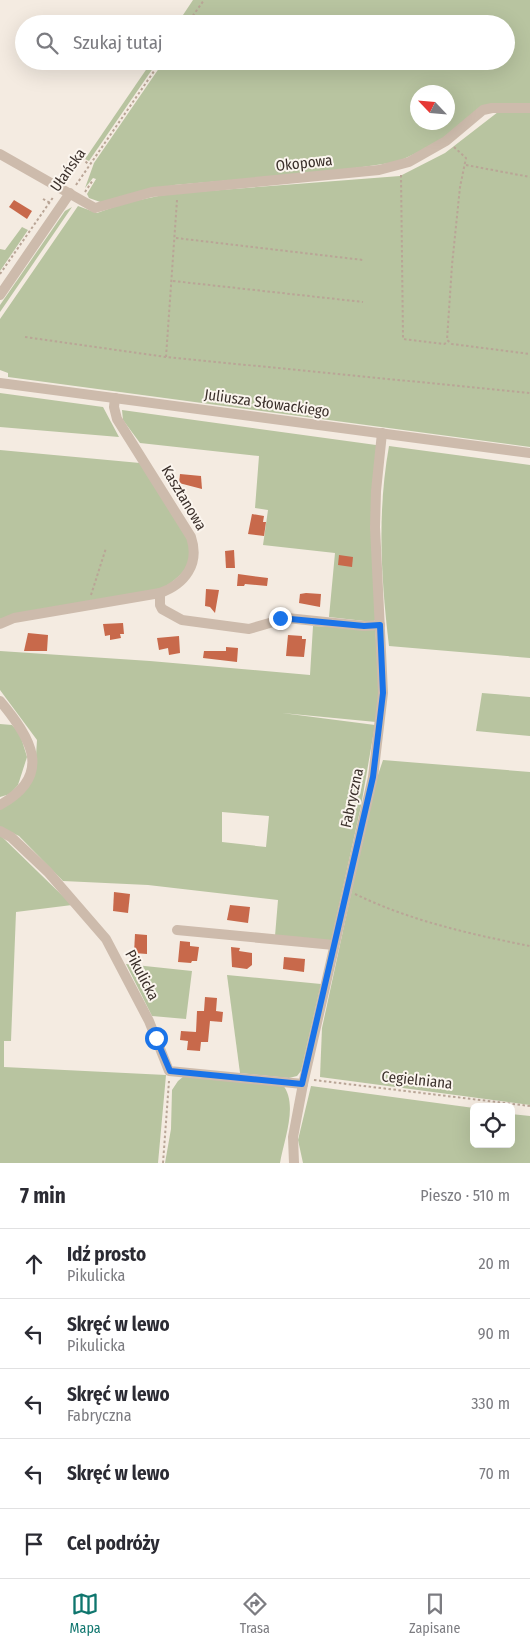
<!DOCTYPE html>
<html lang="pl">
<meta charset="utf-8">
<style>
:root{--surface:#fff;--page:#f7f7f7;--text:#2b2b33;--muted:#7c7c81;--line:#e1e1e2;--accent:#0f766e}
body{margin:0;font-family:"Fira Sans Condensed",sans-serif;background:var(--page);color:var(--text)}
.controls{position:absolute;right:15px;bottom:15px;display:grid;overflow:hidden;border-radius:8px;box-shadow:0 5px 20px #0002}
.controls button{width:45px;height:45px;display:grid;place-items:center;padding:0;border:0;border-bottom:1px solid var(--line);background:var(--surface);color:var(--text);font:25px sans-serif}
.compass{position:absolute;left:410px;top:85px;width:45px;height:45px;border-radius:50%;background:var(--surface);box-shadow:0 5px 20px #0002;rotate:296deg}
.stop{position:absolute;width:15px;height:15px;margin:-11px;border:4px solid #1a73e8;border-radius:50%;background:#fff}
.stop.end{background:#1a73e8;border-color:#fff;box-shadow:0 1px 5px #0008}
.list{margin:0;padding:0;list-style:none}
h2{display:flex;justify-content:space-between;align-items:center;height:65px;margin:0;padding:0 20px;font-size:21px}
h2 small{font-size:16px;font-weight:400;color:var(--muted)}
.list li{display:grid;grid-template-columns:32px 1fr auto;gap:15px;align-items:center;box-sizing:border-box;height:70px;padding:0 20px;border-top:1px solid var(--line)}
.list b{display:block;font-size:19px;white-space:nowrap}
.list p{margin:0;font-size:16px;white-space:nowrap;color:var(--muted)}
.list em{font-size:16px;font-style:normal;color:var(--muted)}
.icon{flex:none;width:28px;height:28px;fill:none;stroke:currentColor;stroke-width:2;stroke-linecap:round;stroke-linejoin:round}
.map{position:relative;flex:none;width:530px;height:1163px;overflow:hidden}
.search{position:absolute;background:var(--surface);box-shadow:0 5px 20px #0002;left:15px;right:15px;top:15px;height:55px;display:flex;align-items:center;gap:12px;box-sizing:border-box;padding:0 18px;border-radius:28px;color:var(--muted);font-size:19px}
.sheet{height:415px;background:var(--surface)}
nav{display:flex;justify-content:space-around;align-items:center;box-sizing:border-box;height:70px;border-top:1px solid var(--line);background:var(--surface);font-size:14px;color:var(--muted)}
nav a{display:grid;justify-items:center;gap:2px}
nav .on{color:var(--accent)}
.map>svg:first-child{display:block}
.green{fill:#b8c4a0;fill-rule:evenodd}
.building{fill:#c8694b}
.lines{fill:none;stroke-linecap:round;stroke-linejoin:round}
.path{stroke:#b9a596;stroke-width:2;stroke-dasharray:2.5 2.5;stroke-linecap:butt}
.minor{stroke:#cdbbac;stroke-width:10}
.route{stroke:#1a73e8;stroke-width:6}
.labels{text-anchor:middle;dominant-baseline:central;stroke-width:4;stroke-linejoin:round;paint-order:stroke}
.street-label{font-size:15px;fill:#3b302b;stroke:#fbf5ee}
</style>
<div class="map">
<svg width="530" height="1163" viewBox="0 0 530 1163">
<rect width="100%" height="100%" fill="#f4ebe1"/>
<!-- green -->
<g class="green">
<path d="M193,0h337v105h-32l-75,45 -26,12 -69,10 -154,13 -71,18 -14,-5 -2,-4 9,-15 -3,-1 -8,10 9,-25 70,-102h342v-37h-329zM418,92h30v30h-30z"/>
<path d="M152,61h6l-69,100 -4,-2z"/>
<path d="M498,112l32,1v334l-522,-70v-4l-8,-3v-51l78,-113 19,7 28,-10 43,-9 232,-18 45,-23z"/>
<path d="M72,207l-72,105v-7l65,-94z"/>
<path d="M22,227l6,3 -28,41v-22l5,1z"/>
<path d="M0,393l103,14 16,30 -119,-10z"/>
<path d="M122,410l254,35 1,173 -4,4 -44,-5 6,-64 -72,-8 5,-35 -13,-2 4,-52 -119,-13 -17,-23z"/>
<path d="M389,446l141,19v193l-141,-12c-8,-67 -12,-133 0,-200z"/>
<path d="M0,450l140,13 47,73 5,16 -5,17 -23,20 -164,30z"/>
<path d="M313,626l62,3 5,55 -4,38 -94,-9 93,12 -14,81 -30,136 -56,-6 3,-36 -130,-15 -85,-4 -44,-45 -19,-9v-18l35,-37 2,-32 -37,-50v-39l150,10 160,14zM222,812l47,4 -3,31 -44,-5z"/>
<path d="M482,693l48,4v39l-54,-5z"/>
<path d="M0,724l12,1 8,9 7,23 -9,28 -8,9 -10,3z"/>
<path d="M383,760l147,12v333l-210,-28 2,-49 52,-241z"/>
<path d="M0,835l72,70 -56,7 -5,129h-7v26l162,8 -8,88h-158z"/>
<path d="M126,964l66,7 -6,48 -34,-3z"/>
<path d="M227,975l94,9 -20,87 -4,5 -8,2 -49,-5z"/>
<path d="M184,1076l98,8c17,19 2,55 -2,79h-115l6,-34 1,-39 6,-9z"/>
<path d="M311,1086l163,22v36h37v-30l19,2v47h-227l-5,-23z"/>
</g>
<!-- building -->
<g class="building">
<path d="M14,200l18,11 -5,8 -18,-12z"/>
<path d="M180,474l21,2 1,13 -23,-6z"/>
<path d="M252,514l12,2 -1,6h3l-2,14 -16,-2z"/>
<path d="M234,550l1,18h-9l-1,-17z"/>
<path d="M339,555l14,2 -1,10 -14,-2z"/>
<path d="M238,574l30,4 -1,8 -22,-2 -1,2h-7z"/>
<path d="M206,589l13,1 -4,23 -5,-6 -5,-1z"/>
<path d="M306,593l15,1 -1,13 -21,-4 1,-9z"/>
<path d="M123,623l1,11h-4l1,4 -11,2v-5l-5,1 -2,-12z"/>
<path d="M28,633l20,2 -1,16h-23z"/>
<path d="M288,635l14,1v3h4l-2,18 -18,-1z"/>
<path d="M179,636l1,17 -11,2 -1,-7 -9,2 -2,-12z"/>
<path d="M226,647l12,1 -1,14 -34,-4 1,-7h22z"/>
<path d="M114,892l16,2 -2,19 -15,-2z"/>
<path d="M230,905l20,2 -2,16 -21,-3z"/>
<path d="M135,934l12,1v19l-13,-1z"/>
<path d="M180,941l10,1v4l9,1 -2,14h-5l-1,2 -13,-1z"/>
<path d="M231,947l9,1 -1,3 13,2v12l-5,4 -15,-2z"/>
<path d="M284,957l21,2 -1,13 -21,-3z"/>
<path d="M205,997l12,1 -1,13 7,1 -1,10 -12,-1 -2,21h-7l-1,9 -13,-1 1,-9 -8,-1 1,-9 15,1 1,-21h7z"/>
</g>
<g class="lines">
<!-- path -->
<g class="path">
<path d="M187,24l17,-24"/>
<path d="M454,147l12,11 -6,29 -8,78 -5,75 5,4 78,10"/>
<path d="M82,158l7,7"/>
<path d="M466,165l64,12"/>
<path d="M401,175l2,164 41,5 4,-2"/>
<path d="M65,180l9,-13"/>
<path d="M76,185l85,-124"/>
<path d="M85,192l8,-12"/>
<path d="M43,199l7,4"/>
<path d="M176,238l187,22"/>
<path d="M0,274l54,-78"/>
<path d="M173,281l190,21"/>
<path d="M25,337l141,20 364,36"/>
<path d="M166,357l11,-157"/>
<path d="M91,595l15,-47"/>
<path d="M355,894c56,27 115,40 175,52"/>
<path d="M314,1080l216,26"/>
<path d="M163,1163l6,-82"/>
</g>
<!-- minor -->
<g class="minor">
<path d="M0,154l95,54 57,-16 227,-22 30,-8 37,-21 37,-31 9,-2h38"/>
<path d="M0,295l70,-102"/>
<path d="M0,383l530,70"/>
<path d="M160,593v12l2,4 20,11 67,9 38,-11 77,8 16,-1"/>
<path d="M0,624l14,-6 146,-25c25,-9 40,-29 31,-56l-74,-118 -3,-12 1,-9"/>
<path d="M0,701c31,37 54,74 0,104"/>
<path d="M0,831l11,6 37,35 58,67 43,82 20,50 134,13"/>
<path d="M177,930l157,15"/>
<path d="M294,1163l-1,-26 10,-53 70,-307 10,-84 -8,-166 1,-36 6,-58"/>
</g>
</g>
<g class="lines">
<!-- route -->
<path class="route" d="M156,1038l14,33 132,13 71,-307 10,-84 -3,-68 -16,1 -84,-8"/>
</g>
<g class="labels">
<!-- street labels -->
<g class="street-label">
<text transform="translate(304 163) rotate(-6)">Okopowa</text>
<text transform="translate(68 170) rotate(-55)">Ułańska</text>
<text transform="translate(267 403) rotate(8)">Juliusza Słowackiego</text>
<text transform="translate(184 498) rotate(59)">Kasztanowa</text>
<text transform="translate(352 798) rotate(-78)">Fabryczna</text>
<text transform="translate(142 975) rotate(62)">Pikulicka</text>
<text transform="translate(417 1080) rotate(6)">Cegielniana</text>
</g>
</g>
</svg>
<div class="controls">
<button><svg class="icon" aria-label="locate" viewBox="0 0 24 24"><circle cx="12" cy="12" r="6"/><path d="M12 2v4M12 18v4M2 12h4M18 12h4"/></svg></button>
</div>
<svg class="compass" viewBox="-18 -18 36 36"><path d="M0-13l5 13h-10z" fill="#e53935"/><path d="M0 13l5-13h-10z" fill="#7c7c81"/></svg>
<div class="stop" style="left:156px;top:1038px"></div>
<div class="stop end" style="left:280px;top:618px"></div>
<div class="search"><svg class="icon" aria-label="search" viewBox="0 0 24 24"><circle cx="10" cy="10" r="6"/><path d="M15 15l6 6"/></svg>Szukaj tutaj</div>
</div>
<section class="sheet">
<h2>7 min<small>Pieszo · 510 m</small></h2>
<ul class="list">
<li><svg class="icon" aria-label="ahead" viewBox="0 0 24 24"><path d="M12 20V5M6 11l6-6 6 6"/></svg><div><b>Idź prosto</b><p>Pikulicka</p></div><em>20 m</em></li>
<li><svg class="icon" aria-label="left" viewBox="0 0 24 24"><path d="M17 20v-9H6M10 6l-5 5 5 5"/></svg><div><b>Skręć w lewo</b><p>Pikulicka</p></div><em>90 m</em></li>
<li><svg class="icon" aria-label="left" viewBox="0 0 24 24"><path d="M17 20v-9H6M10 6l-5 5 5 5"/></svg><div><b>Skręć w lewo</b><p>Fabryczna</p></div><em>330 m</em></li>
<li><svg class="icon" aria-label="left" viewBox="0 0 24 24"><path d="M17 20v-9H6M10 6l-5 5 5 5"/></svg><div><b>Skręć w lewo</b></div><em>70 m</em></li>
<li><svg class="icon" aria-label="arrive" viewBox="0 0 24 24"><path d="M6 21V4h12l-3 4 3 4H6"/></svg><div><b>Cel podróży</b></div></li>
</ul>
</section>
<nav>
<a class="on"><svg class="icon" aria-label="map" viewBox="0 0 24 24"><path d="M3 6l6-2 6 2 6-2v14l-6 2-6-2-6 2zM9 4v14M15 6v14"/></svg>Mapa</a>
<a><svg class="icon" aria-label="directions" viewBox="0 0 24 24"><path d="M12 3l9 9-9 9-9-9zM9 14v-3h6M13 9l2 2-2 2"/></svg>Trasa</a>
<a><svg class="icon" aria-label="saved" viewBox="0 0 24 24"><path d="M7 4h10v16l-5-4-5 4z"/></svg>Zapisane</a>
</nav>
